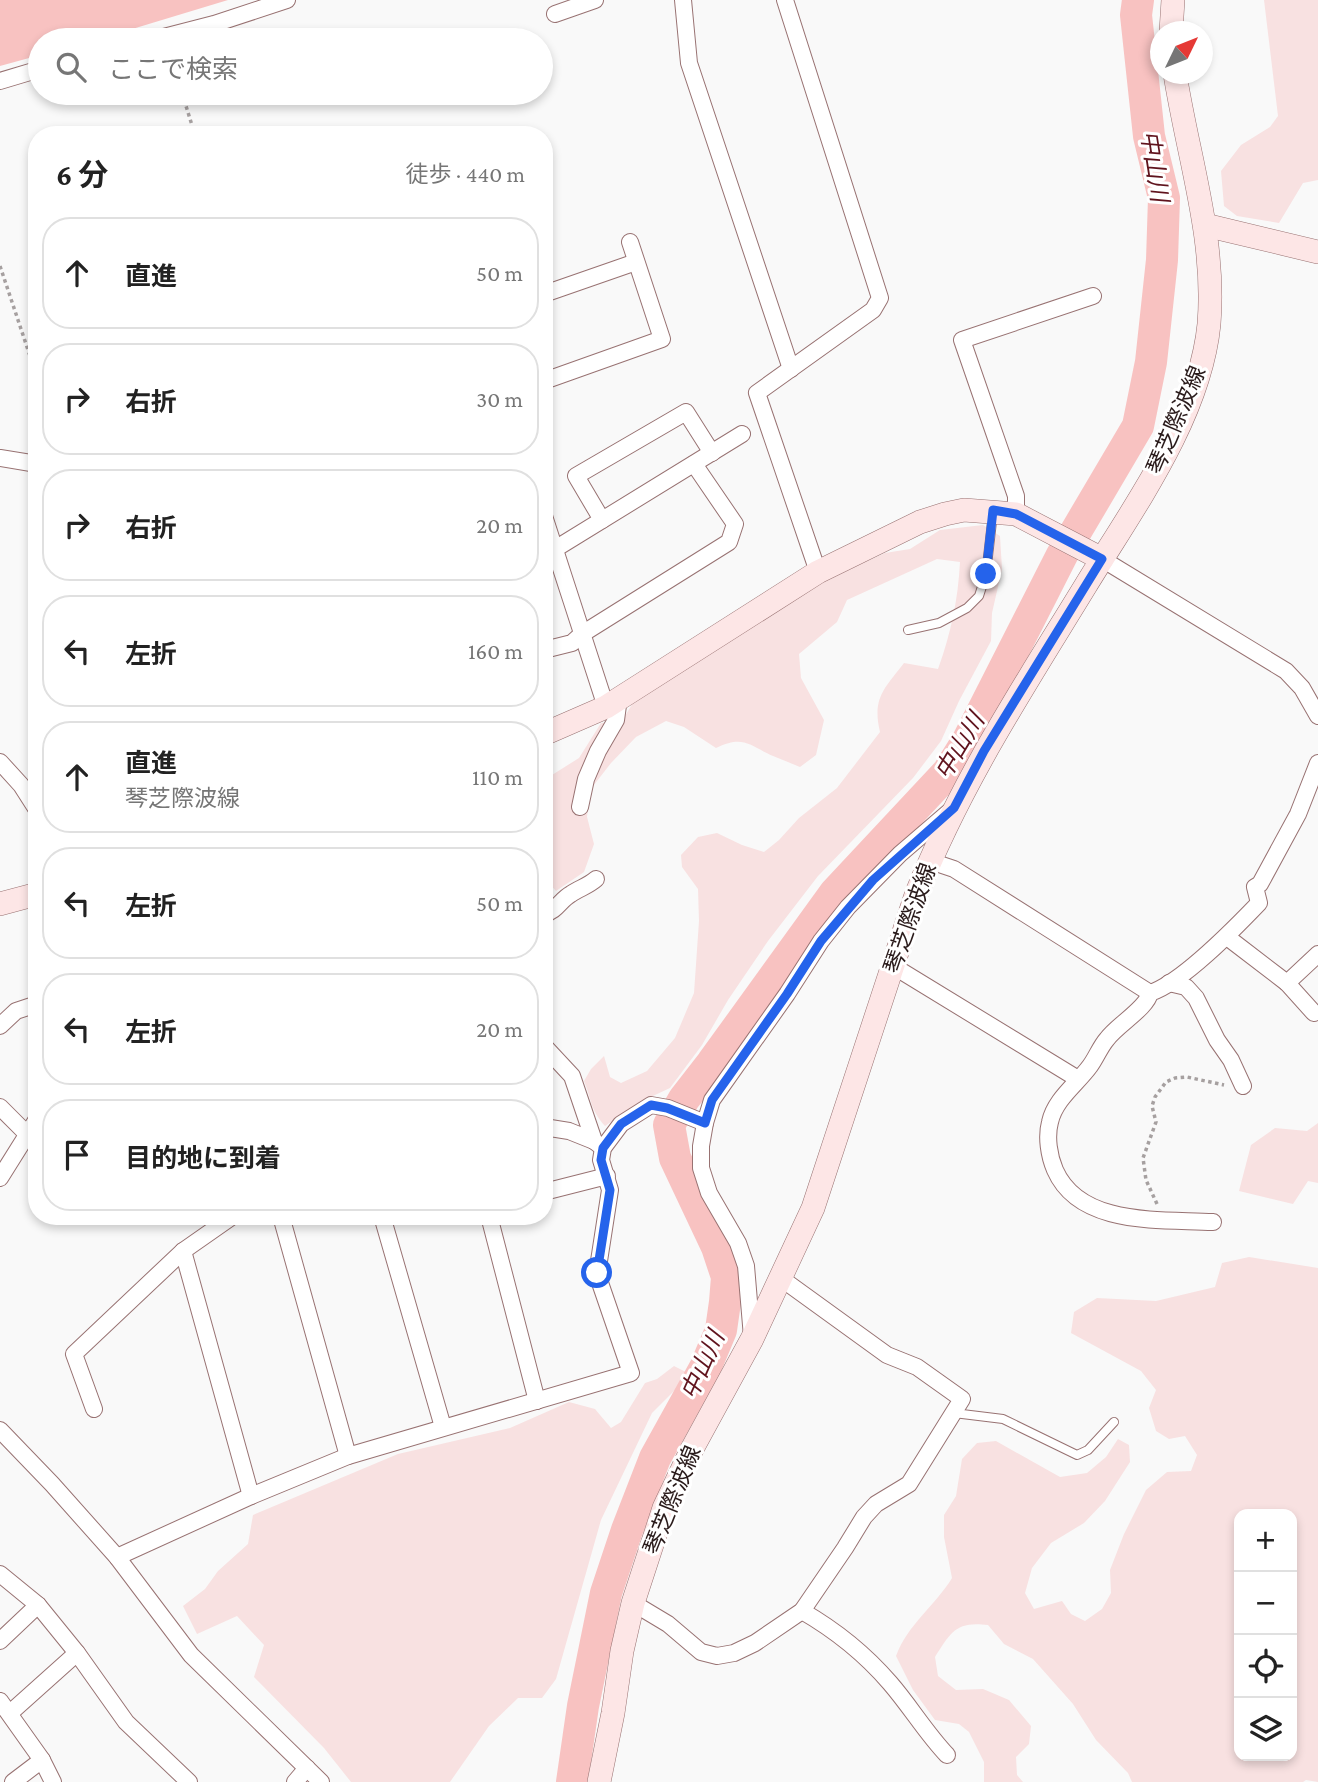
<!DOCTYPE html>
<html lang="ja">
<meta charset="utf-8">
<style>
:root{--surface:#fff;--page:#f2f2f2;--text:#222;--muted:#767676;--line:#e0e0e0}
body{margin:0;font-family:"Crimson Pro","Noto Sans JP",serif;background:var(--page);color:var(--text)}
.controls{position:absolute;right:21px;bottom:21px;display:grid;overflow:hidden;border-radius:14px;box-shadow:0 4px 10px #0003}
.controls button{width:63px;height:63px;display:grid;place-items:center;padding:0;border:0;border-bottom:2px solid var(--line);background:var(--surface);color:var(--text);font:35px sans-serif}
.compass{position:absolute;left:1150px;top:21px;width:63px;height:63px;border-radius:50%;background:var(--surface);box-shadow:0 4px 10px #0003;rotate:47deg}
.stop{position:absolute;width:21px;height:21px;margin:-16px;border:5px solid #2563eb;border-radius:50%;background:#fff}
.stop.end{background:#2563eb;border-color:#fff;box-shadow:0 2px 7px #0008}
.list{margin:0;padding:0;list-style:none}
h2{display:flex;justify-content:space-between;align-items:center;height:91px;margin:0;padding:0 28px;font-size:30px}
h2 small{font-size:23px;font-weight:400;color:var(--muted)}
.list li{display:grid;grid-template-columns:46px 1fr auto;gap:21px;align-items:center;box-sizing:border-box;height:112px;margin:0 14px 14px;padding:0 14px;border:2px solid var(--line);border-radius:28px}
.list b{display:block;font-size:26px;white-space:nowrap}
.list p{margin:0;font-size:23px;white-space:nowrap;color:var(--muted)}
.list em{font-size:23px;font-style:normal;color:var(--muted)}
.icon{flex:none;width:38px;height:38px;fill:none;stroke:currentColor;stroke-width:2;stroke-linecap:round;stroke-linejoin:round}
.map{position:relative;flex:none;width:1318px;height:1782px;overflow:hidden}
.search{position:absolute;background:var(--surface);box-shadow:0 4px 10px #0003;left:28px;top:28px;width:525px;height:77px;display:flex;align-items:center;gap:18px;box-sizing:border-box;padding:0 24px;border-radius:38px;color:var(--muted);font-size:26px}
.panel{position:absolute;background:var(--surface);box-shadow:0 4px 10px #0003;left:28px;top:126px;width:525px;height:1099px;border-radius:28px}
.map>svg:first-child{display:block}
.green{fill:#f8e1e1;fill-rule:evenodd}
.water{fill:#f8c2c1}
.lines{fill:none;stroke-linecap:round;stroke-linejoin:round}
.river{stroke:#f8c2c1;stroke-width:32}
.lane-casing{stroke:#987272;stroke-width:10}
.street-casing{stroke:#987272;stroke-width:18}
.secondary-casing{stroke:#987272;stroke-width:24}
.path{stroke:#a6a0a0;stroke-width:3.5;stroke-dasharray:3.5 3.5;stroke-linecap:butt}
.lane{stroke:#fff;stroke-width:8}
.street{stroke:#fff;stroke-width:16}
.secondary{stroke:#fde6e6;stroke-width:23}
.route{stroke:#2563eb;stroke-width:9}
.labels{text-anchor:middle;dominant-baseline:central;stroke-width:6;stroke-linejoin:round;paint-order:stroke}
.street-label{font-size:23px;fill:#2a1b1b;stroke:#fff}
.water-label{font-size:24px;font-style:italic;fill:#60131d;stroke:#fff}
</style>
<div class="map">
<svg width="1318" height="1782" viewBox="0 0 1318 1782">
<rect width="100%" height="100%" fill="#f9f9f9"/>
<!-- green -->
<g class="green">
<path d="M1264,0h54v180l-15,3 -24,40 -42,-7 -13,-10 -3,-35 20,-26 29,-18 8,-11z"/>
<path d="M983,525l17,11 2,33 -10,44 -1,28 -32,60 -18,40 -28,37 -95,98 -50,65 -40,59 -26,45 -32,43 -30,14 -35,24c-15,-17 -13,-25 -21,-45l7,-12 13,-13 6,21 11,6 26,-12 28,-33 19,-45 5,-72 -1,-32 -16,-22 -1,-12 17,-18 19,-4 25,12 22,7 15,-12 20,-22 38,-30 43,-56c-8,-34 4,-43 24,-69l34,6c13,-36 20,-69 22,-107l-23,-3 -90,41 -10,22 -38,32 2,24 23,42 -8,35 -16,12c-9,-4 -18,-7 -27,-11 -25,-11 -29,-21 -57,-8l-32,-21 -18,-6 -30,16 -25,26 -21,27 -3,27 7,27 -10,28 -28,19 -10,-11 -2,-9v-91l35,-22 22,-35 21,-2 15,-25 179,-112 69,-31 25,-4 30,-19z"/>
<path d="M1318,1123v60l-10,-2 -15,23 -54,-13 12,-46 24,-17 32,3z"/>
<path d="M1249,1257l69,11v514l-12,-2 -3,2h-171l-4,-9 -32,-33 -23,-36 -40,-45 -29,-15 -16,-19c-32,-4 -37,7 -53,32l3,19 18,14 27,-1 26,11 22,26 -2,18 -13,13 1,18 6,7h-39v-20l-15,-30 -10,-8 -24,-4 -22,-30 -17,-34c12,-32 39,-50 56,-78l-8,-41v-22l12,-19 6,-37 15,-16 19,-2 64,36 27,-4 19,-16 12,-18 11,6 1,17 -25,39 -21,22 -33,20 -19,25 -7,25 9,16 28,-8 9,13 14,7 17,-12 9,-16 -1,-23 14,-36 22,-44 21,-18 24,-1 6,-16 -12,-19 -16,3 -13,-8 -7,-23 7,-18 -15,-19 -70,-38 3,-21 23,-14 59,3 59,-14 7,-24zM1292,1514v242h-53v-242z"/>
<path d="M674,1366l12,6 -2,9 -32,32 -51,107 -45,159 -14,19h-24l-29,28 -39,56h-99l-27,-34 -70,-71 10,-32 -27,-29 -40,18 -14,-28 22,-17 13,-18 30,-27 5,-29 145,-61 112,-26 59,-26 26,7 16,19 10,-6 24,-39 12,-4z"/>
</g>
<!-- water -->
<path class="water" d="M0,0h228l-132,40h-56v15l-40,11z"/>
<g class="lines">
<!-- river -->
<path class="river" d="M572,1782l11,-76 23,-113 21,-63 28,-72 51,-92 15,-36 4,-28 2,-25 -10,-30 -42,-89 -6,-33 15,-26 28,-36 123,-170 113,-121 20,-32 94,-185 76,-129 13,-64 11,-102 2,-62 -15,-62 -13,-121 2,-15"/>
<!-- lane casing -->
<g class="lane-casing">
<g id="lane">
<path d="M908,630l31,-7 28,-15 12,-12 7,-22 7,-61"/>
<path d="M954,1413l49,6 74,36 11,-5 26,-28"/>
</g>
</g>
<!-- street casing -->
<g class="street-casing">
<g id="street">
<path d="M683,0l6,63 102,306"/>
<path d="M785,0l95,298 -7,12 -116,83 61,179"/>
<path d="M555,14l40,-14"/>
<path d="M152,40l62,-16 73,-24"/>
<path d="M0,81l40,-12"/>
<path d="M544,294l92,-32"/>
<path d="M544,381l118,-42 -32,-97"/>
<path d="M0,458l37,6"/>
<path d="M1016,514v-18l-54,-156 131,-44"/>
<path d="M544,516l62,191"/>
<path d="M602,520l-26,-44 110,-64 26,41"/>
<path d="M544,552l11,-3 187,-115"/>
<path d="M1102,559l184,112 16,17 16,28"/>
<path d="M544,650l28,-7 10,-9 147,-92 6,-18 -41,-60"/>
<path d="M0,762l21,23 16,25"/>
<path d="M580,807l6,-28 12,-28 18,-31 3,-22"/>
<path d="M930,861l24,8 196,124"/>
<path d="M544,914c13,-3 16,-14 27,-20 9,-6 17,-8 25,-15"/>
<path d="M1227,937l60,46 27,30"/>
<path d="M893,966l185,113"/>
<path d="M1169,983l17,4 10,11 21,42 14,20 12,26"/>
<path d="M1287,983l31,-29"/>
<path d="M0,1026l16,-15 21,-7"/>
<path d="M544,1046l28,30 22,65 9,7"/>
<path d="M0,1107l26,26"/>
<path d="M544,1127l25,4 25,10"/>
<path d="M0,1178l37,-59"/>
<path d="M544,1192l63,-16"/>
<path d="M281,1216l67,240"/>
<path d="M382,1216l61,211"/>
<path d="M489,1216l48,185"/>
<path d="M1213,1222c-52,-3 -133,5 -158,-52 -6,-14 -9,-33 -5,-48 5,-23 27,-38 40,-56 6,-8 10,-19 17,-27 10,-14 40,-31 43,-46 32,-10 85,-65 109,-90l-4,-16 5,-3 38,-70 20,-51"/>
<path d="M183,1251l68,245"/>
<path d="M752,1337l-6,-71 -8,-23 -29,-50 -8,-25v-22l4,-23 7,-23 75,-106 34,-53 27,-34 52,-53 50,-43"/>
<path d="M94,1409l-20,-55 109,-103 50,-35"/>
<path d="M0,1430l52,54 65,73 74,98 130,127"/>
<path d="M117,1557l134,-61 97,-40 283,-83 -34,-99 13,-84 -9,-30 2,-12 18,-24 30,-19 17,3 37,15"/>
<path d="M0,1574l38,31 39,48 49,69 63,60"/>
<path d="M633,1603l35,21 33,28 16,4 17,-3 21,-10 47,-32 43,-63 19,-31 12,-13 33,-20 53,-85 -45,-32 -30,-12 -105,-76"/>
<path d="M802,1611c33,19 63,43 88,72 20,23 36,50 57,72"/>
<path d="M0,1641l38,-36"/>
<path d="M0,1701l42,59 11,22"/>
<path d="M10,1713l67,-60"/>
<path d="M13,1782l29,-22"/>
<path d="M295,1782l12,-14"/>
</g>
</g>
<!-- secondary casing -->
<g class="secondary-casing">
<g id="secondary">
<path d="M1171,32l2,-32"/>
<path d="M1205,225l113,27"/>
<path d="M544,734l62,-27 212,-135 102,-50 25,-8 19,-4 52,4 86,45"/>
<path d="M0,904l37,-10"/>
<path d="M599,1782l14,-69 9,-62 11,-48 31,-95 28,-59 60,-110 61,-131 103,-313c45,-113 107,-207 170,-310 47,-77 114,-168 123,-261 7,-86 -21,-167 -34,-250"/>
</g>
</g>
<!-- path -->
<g class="path">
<path d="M182,93l13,42"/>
<path d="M0,266l37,111"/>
<path d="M1157,1204l-11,-24 -3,-22 13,-36 -4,-16 3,-9 11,-15 9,-4 12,-1 37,8"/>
</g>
<!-- lane -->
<use href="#lane" class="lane"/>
<!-- street -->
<use href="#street" class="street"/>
<!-- secondary -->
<use href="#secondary" class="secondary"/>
</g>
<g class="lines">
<!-- route -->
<path class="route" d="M597,1273l13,-83 -9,-30 2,-12 18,-24 30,-19 16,3 38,15 7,-23 75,-106 34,-53 52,-61 81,-72 30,-57 118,-192 -86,-45 -23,-4 -7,64"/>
</g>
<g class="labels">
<!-- street labels -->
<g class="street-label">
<text transform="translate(1176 420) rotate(-67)">琴芝際波線</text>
<text transform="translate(910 918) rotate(-71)">琴芝際波線</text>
<text transform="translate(672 1500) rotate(-68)">琴芝際波線</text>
</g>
<!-- water labels -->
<g class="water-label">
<text transform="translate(1155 166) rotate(81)">中山川</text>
<text transform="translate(959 746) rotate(-59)">中山川</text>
<text transform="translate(702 1365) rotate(-66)">中山川</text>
</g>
</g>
</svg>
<div class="controls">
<button>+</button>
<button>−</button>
<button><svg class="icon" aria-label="locate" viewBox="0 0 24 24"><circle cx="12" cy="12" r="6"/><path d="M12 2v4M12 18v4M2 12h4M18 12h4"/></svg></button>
<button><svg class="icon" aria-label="layers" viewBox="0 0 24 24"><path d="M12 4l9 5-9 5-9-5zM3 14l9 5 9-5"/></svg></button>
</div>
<svg class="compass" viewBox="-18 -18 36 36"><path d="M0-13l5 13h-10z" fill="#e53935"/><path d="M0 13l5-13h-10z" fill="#767676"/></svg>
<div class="stop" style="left:597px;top:1273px"></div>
<div class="stop end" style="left:986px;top:574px"></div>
<div class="search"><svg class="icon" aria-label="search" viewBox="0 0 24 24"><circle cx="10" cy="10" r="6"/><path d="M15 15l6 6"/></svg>ここで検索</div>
<section class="panel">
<h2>6 分<small>徒歩 · 440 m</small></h2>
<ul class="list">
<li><svg class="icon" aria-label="ahead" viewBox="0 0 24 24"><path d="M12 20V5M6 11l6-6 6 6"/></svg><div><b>直進</b></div><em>50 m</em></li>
<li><svg class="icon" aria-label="right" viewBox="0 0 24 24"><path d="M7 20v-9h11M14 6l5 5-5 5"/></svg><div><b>右折</b></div><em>30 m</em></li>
<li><svg class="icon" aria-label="right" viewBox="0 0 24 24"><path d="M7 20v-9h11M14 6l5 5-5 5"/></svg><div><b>右折</b></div><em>20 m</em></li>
<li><svg class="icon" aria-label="left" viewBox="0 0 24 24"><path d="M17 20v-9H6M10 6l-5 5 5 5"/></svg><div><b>左折</b></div><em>160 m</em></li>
<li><svg class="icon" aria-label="ahead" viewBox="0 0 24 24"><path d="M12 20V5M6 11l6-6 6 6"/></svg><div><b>直進</b><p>琴芝際波線</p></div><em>110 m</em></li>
<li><svg class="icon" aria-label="left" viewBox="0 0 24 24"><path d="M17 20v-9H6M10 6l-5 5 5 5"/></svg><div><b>左折</b></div><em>50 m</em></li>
<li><svg class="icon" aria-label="left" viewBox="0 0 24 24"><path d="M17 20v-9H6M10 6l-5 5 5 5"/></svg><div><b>左折</b></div><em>20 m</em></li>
<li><svg class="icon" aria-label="arrive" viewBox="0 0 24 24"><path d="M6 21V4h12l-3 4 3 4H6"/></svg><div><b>目的地に到着</b></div></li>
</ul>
</section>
</div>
